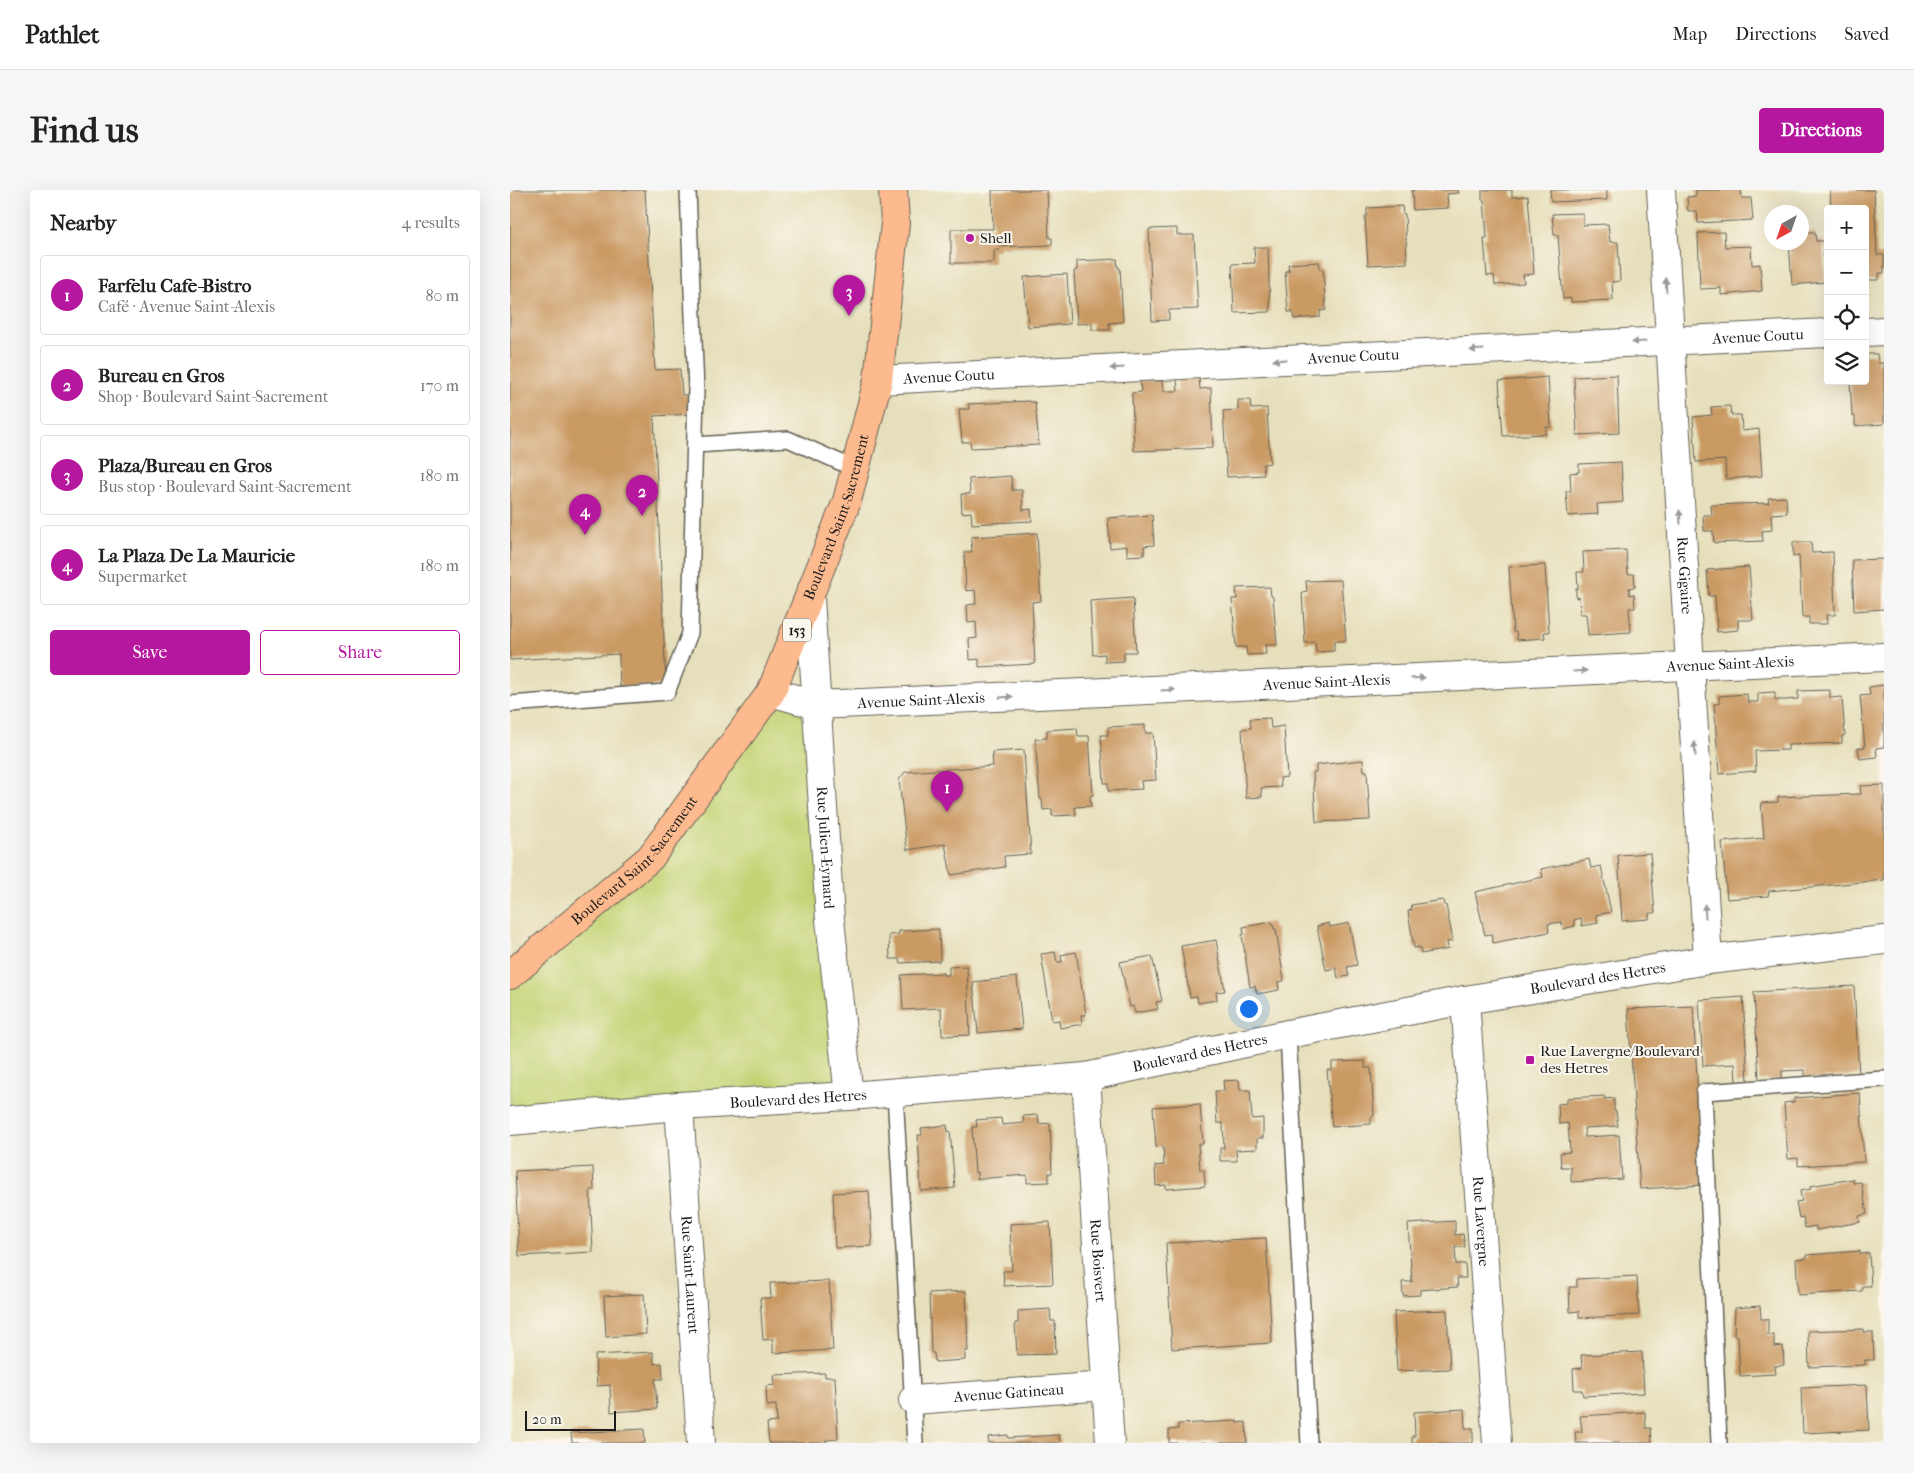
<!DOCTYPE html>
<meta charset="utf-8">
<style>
:root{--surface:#fff;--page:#f6f6f6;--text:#222;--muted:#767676;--line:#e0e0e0;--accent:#b5179e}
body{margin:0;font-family:"IM FELL French Canon",serif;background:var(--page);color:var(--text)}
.controls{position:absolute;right:15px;top:15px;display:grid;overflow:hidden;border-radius:5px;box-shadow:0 5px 20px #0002}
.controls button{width:45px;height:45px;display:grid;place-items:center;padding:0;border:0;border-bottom:1px solid var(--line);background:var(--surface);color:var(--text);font:25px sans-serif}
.compass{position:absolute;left:1254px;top:15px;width:45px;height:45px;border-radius:50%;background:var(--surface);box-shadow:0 5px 20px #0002;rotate:220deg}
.scale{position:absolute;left:15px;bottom:12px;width:91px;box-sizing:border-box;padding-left:5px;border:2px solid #1c1c1c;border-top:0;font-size:14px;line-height:18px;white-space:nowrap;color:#1c1c1c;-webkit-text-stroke:4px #fbf7ec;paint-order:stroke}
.you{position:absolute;left:738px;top:818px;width:18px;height:18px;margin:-12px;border:4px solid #fff;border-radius:50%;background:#1a73e8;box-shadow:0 0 0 8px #1a73e833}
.badge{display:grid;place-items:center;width:32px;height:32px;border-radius:50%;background:var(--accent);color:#fff;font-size:16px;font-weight:700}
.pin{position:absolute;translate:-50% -41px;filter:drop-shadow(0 1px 2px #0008)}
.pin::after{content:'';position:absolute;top:26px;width:18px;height:15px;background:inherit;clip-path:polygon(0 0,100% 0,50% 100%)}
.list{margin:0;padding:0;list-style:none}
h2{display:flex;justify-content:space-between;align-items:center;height:65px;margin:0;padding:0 20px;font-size:21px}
h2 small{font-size:16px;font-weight:400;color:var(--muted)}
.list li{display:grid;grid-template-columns:32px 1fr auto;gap:15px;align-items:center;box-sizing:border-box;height:80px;margin:0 10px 10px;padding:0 10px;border:1px solid var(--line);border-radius:5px}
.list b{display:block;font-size:19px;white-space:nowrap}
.list p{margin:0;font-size:16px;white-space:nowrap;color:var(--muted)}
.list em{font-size:16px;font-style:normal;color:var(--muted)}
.actions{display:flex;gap:10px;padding:15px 20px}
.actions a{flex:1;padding:11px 0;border:1px solid var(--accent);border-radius:5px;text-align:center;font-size:18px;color:var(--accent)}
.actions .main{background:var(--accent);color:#fff}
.icon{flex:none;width:28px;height:28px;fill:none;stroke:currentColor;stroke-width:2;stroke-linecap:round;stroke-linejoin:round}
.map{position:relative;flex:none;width:1374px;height:1253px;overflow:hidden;border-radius:5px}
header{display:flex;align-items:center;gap:30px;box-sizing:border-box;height:70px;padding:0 25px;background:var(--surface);border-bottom:1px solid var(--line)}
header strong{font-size:24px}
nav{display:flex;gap:28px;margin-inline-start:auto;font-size:18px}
.intro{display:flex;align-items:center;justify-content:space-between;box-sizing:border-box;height:120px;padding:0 30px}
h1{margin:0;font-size:35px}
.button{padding:12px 22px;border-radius:5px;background:var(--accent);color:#fff;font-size:18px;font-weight:700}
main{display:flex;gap:30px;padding:0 30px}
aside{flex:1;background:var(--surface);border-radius:5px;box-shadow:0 5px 20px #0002}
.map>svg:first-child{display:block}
.green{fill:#c4d375;stroke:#707848}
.building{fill:#ca9a64}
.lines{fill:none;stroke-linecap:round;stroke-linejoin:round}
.service-casing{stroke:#636054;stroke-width:18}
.minor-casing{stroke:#636054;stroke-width:30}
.tertiary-casing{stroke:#636054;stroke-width:30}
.primary-casing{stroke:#636054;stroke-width:30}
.service{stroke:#fff;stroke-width:15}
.minor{stroke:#fff;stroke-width:28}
.tertiary{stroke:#fff;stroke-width:28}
.primary{stroke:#fcba8e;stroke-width:28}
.oneway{fill:#999}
.poi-dot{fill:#b5179e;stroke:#fbf7ec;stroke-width:2}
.labels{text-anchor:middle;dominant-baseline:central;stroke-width:4;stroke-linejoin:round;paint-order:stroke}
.shield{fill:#fbf7ec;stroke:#5f5e5a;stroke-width:1}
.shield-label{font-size:14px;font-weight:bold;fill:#1c1c1c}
.poi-label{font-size:15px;fill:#1c1c1c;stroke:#fbf7ec;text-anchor:start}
.street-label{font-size:15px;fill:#1c1c1c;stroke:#fbf7ec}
</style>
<header>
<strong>Pathlet</strong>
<nav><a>Map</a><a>Directions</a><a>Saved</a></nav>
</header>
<div class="intro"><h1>Find us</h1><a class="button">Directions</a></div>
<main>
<aside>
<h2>Nearby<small>4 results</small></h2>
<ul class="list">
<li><span class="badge">1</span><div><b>Farfelu Cafe-Bistro</b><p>Café · Avenue Saint-Alexis</p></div><em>80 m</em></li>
<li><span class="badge">2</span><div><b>Bureau en Gros</b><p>Shop · Boulevard Saint-Sacrement</p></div><em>170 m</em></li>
<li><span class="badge">3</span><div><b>Plaza/Bureau en Gros</b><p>Bus stop · Boulevard Saint-Sacrement</p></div><em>180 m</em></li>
<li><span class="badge">4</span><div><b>La Plaza De La Mauricie</b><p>Supermarket</p></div><em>180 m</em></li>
</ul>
<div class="actions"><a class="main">Save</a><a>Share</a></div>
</aside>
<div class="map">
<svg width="1374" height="1253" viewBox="0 0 1374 1253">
<rect width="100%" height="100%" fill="#fbf7ec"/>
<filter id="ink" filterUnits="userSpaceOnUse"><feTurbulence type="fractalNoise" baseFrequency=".02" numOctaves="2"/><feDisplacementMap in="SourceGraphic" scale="10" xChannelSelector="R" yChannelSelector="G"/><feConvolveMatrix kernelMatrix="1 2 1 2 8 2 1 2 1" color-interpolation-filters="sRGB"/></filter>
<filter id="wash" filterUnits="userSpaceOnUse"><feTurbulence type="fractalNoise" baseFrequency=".0096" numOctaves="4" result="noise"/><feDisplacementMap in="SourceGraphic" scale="20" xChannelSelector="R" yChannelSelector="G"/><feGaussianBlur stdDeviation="1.12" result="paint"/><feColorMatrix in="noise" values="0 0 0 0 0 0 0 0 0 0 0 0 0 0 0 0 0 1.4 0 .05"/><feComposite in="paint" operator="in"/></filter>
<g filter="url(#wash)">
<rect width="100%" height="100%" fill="#e6dfbb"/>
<!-- green -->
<path class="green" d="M261,502l46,13 32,391 -339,21v-142l140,-117z"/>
<g id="blocks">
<!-- building -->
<g class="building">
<path d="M0,0h135l10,180 25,-1 2,26h9l1,19 -38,2 12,269 -46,2 -1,-33 -109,6z"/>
<path d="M482,0h55l2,48h3v7l-53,2 1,3h-6v13h-43v-34h42z"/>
<path d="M902,0h46l1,3 -12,1 1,14 -35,2z"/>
<path d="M972,0h30v7l16,-1 6,78 -11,1 1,8 -29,2 -1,-10 -7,1 -3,-38h3l-3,-38h-2z"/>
<path d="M1040,0h57v10l-56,2z"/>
<path d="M1186,0h45l1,8h9l2,22 -55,3 -1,-12h-9l-1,-14 9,-1z"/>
<path d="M1320,0h44l3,65h7v18h-5v7h-12l1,8h-3v-79h-34z"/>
<path d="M892,16l1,8h2l2,49 -39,2 -3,-49h2v-8z"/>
<path d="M1073,23v12l25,-1 2,18h8l2,39 -8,1 1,18 -42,2v-4l-8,1 -5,-64h-4l-2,-21z"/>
<path d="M667,38v7h17l4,74 -29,1v10l-17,1 -3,-92z"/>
<path d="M1214,42l1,15 26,-1 1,19 8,-1 2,27 -41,4v-7l-21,1 -2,-56z"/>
<path d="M1292,42h13l1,9h7l2,41 -33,3 -3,-43h13z"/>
<path d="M744,57h14l2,65 -36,1 -2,-49 23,-1z"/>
<path d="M607,69l1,9h2l3,54 -14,1 1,7h-18v-7l-15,1 -3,-53 3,-1v-9z"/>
<path d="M809,72l1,7h3l3,41 -6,1v6l-26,2 -1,-7h-5l-3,-41h4l-1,-7z"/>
<path d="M557,84l3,50 -42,3 -4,-50z"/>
<path d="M1355,164h12l1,9h6v61l-29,2v-10h-3l-2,-35h15z"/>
<path d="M1107,185l2,58 -42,2 -3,-58z"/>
<path d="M1038,187l3,50h-5v7l-43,2 -4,-55z"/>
<path d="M689,188l1,11 11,-1 2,60 -79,3 -2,-58 9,-1 -1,-11h22l1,10h15l-1,-12z"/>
<path d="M728,210h12l1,9 16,-1 3,55 -7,1 1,11 -37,2 -4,-66 15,-1z"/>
<path d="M519,211l1,1h5l4,43 -68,3 -1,-6h-8l-3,-33h10l-1,-5z"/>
<path d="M1220,216l1,9h10l1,16 17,-2 3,47 -36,3 -1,-19 -29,2 -3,-45 19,-2 -1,-8z"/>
<path d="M1111,272l2,40 -26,2 1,10 -30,2 -2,-25h5l-1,-18 9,-1v-8z"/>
<path d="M501,286l1,14h10l1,20 8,-1 1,12 -60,3 -1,-12 -9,1 -1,-19h9l-1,-15z"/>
<path d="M1276,307l1,16 -16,1 1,16 -10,1 1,10 -49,2 -1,-12h-9l-1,-16h9l-1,-10 58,-2 -1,-5z"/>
<path d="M642,325l2,30 -10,1v9l-17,1v-10l-17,2 -2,-30z"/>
<path d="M527,343l4,68 -9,1 3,62 -56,3v-8l-9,1 -1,-21 8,-1 -1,-16 -8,1 -1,-18 9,-1 -1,-14 -9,1 -2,-39h8l-1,-15z"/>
<path d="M1283,352h18l1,11 21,-1 2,63h-9l1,9h-18v-7h-7l-3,-61 -6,1z"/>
<path d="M1116,360l2,24h6l1,13 -6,1 1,7 4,-1 1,14h-6l2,24 -43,3 -2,-21h-6l-1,-17 -3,1v-10l2,1 -1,-17h7l-1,-20z"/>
<path d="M1374,369v50l-30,2 -2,-51z"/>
<path d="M1035,375l4,67h-5l1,6 -28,2 -1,-8h-3l-4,-65z"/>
<path d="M1239,377l4,53h-15v10l-21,2 -2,-36h-6l-2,-26z"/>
<path d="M831,390l5,61h-12v10l-18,1 -1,-10 -10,1 -3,-51 5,-1 -1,-10z"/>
<path d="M760,397l1,9 2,1 4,48h-12l1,9 -19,1 -1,-8h-10l-4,-48h5l-1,-11z"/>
<path d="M623,408l3,54h-12v9l-19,1v-8l-12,1 -3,-54z"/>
<path d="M1374,495v62l-8,1 1,9 -17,2 -2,-11 7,-1 -5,-51 10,-1 -1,-8z"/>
<path d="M1320,500v8l12,-1 3,38 -3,1v7l-54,2v5l-33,1 1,20 -37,3 -5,-70h5v-8l28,-2 1,8h10v-9l17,-1v8h11l12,-1v-8z"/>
<path d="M760,528l1,10 13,-2 3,51 -7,1 1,9 -20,1 1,9 -16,1 -4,-69 9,-1 -1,-9z"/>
<path d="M635,535v8h8l3,47 -15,1 1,8 -34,2v-8h-4l-3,-48h7v-8z"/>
<path d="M567,538l1,8h11l4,59 -3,1 1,10 -16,1 1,8 -24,1v-7l-9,1 -1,-11h-2l-5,-60 12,-1v-8z"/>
<path d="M514,560l7,104 -27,2 1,11 -54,8 -6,-31 -38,6 -8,-70 6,-8 88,-6 -1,-14z"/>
<path d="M853,570l1,11h3l3,49 -54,2 -3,-50h3v-7z"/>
<path d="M1374,595v95l-115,11 -1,5 -41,3 -5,-57 42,-4 -3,-35 17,-1v-5l83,-3 -1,-8z"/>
<path d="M1140,663l5,60h-6v6l-27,2 -4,-66z"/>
<path d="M1079,669l2,9 10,-2 10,46 -15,3 2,8 -16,3 -1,-8 -7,2 1,6 -12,3 -2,-7 -13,2 1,8 -56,11 -2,-9 -6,1 -10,-43 68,-15 -2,-8z"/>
<path d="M933,710l1,5h2l7,36 -6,1 1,7 -27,5 -1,-7 -6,1 -6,-37 4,-1 -1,-5z"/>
<path d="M762,732l2,7h2l8,52 -6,1 1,8 -22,4 -2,-8 -5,1 -8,-52 2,-1 -1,-7z"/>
<path d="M819,733l1,4 19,-4 8,42 -10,2 2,9 -11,2 -2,-10 -10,2 -9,-44z"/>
<path d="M429,739l1,32 -40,2 -1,-4h-9l-1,-24 10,-1v-3z"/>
<path d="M706,750l9,51 -9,1 1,8 -19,3 -1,-7 -7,1 -9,-51z"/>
<path d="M545,762l2,10h5l-1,-7 15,-3 10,63h-5l1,9 -22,4 -1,-8 -7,1 -11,-67z"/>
<path d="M642,766l10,45 -6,1 2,7 -23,4 -2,-7 -3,1 -10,-45z"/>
<path d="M457,776l3,69 -28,1 -1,-28 -38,2 -2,-35 42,-2v2h6v-8z"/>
<path d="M507,787l5,52 -44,4 -5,-51z"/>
<path d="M1344,796l5,89 -54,4v-9l-23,1v8l-23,1 -5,-88z"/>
<path d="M1233,807l5,85 -12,1 -1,-19 -32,2 -4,-66z"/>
<path d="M1183,816l10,179 -63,4 -12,-180z"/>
<path d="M855,871v7h6l3,48 -3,1v7l-39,3 -5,-57h5v-8z"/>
<path d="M729,890l1,10h10l2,29 11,-1v20h-6v11l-21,1 1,11h-17v-13h4l-1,-25h-6l-2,-32h9l-1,-10z"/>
<path d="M1350,903l4,69 -66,4v-8l-10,1 -4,-56 10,-1v-4z"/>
<path d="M1094,906l1,3 9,-1v13h2l2,15 -34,2 1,9 34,-2 3,44 -51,3v-15h-10l-1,-14 10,-1 -2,-29 -9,1 -1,-20 9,-1v-5z"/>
<path d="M690,914l3,40h-5l2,26h4l1,16 -39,3v-4l-10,1 -1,-20 9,-1 -1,-19 -7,1 -3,-40z"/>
<path d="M528,925l1,9 11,-1 2,50h-3v9l-22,1v-8l-50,4v-7l-2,1 -3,-46h5l-1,-7 25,-2 1,7 22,-2 -1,-7z"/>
<path d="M437,935l1,7 2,-1 5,57 -34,3 -3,-56h4l-1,-7z"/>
<path d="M83,977l1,23h-4l3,62 -74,4 -4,-85z"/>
<path d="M1343,989v4l8,-1 6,32 -8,2 1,6 -44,8v-4l-11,2 -2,-11 -4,1 -3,-16 6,-1 -2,-10 11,-2 -1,-3z"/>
<path d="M359,1001l3,55 -37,2 -2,-55z"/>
<path d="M945,1031v14l8,-1 2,13h-10l1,17h9l1,14h-9l1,9 -38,3v5l-17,1 -1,-14h10l-4,-58z"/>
<path d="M540,1032l3,62 -49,2 -1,-15h9l-2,-47z"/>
<path d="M756,1048l6,105 -100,6 -6,-106z"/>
<path d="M1350,1061v3l9,-1 2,33h-9v5l-64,4 -2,-36 11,-1v-3z"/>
<path d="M1127,1086l2,39 -60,3v-7l-9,1 -1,-25h8v-8z"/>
<path d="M319,1091l4,69 -60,3v-14l-10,1 -3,-42h11l-1,-15z"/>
<path d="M456,1101l2,60h-3v9l-30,2 -1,-9h-3l-2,-60z"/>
<path d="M134,1104l2,40 -40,3 -2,-41z"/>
<path d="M1250,1116l1,13h7v16h6v12l9,-1 1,19 -9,1 1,8 -36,2 -2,-40h-4l1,-28z"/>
<path d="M540,1119l1,12h4l1,33 -39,1 -2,-32h3v-12z"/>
<path d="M937,1120l3,59 -53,2 -3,-59z"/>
<path d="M1353,1139v3h10l1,28h-9v5l-56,2 -1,-36z"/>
<path d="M143,1162l1,12 8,-1 1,16h-8l2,30 -46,3 -1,-27 -13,1 -2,-31z"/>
<path d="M1132,1162l2,41 -61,3 -1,-6h-8l-1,-21 9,-1 -1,-13z"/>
<path d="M315,1183v4h10l3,62 -12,1v3h-57l-2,-20 10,-1 -1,-17 -9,1 -1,-20 9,-1 -1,-10z"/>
<path d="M1357,1195l2,45 -66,3 -2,-45z"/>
<path d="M954,1219l1,19h8v15h-61v-7h3l-1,-24z"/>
<path d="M1135,1222l1,16h5l1,15h-76l-1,-11h7l-2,-16z"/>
<path d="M727,1231v2l9,-1 1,21h-78v-13l9,-1v-5z"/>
<path d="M134,1239l1,14h-73l-1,-10z"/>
<path d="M498,1245v3l51,-3 1,8h-71l-1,-6z"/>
</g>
</g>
</g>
<g filter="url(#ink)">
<use href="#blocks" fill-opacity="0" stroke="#636054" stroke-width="1"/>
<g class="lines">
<!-- service casing -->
<g class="service-casing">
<g id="service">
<path d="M185,255l93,-6 67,30"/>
<path d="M0,514l157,-12 23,-59 6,-243 -8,-200"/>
<path d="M778,844l21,409"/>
<path d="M385,903l20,350"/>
<path d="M1209,1253l-15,-351 180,-13"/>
</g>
</g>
<!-- minor casing -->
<g class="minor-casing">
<g id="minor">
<path id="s1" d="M1151,0l47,770"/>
<path d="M1355,142l19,-1"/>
<path id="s2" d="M368,190l950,-47"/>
<path id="s3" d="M300,408l20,322 19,176"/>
<path id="s4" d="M261,502l46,13 1067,-48"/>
<path id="s5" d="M576,887l24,366"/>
<path id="s6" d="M169,916l22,337"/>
<path id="s7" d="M403,1210l193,-14"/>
</g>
</g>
<!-- tertiary casing -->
<g class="tertiary-casing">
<g id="tertiary">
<path id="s8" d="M955,810l32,443"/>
<path id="s9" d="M0,931l169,-15 170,-10 237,-19 202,-43 177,-34 243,-40 176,-20"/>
</g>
</g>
<!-- primary casing -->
<g class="primary-casing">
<g id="primary">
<path id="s10" d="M0,785l140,-117 121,-166 76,-191 31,-121 17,-157 -2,-33"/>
</g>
</g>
<!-- service -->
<use href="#service" class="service"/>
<!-- minor -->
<use href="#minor" class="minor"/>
<!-- tertiary -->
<use href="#tertiary" class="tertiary"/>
<!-- primary -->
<use href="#primary" class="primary"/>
</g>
<!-- one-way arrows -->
<defs><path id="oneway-solid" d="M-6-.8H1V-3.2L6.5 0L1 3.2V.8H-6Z" transform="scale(1.25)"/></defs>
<g class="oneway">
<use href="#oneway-solid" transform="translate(1156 95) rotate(-93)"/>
<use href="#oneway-solid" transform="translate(1129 152) rotate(177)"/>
<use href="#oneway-solid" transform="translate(967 160) rotate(177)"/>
<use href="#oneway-solid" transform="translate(770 170) rotate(177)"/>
<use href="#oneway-solid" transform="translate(607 178) rotate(177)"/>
<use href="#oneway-solid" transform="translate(1170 327) rotate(-94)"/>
<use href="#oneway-solid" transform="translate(1070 481) rotate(-3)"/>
<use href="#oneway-solid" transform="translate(908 488) rotate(-3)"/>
<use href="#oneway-solid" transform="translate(658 500) rotate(-3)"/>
<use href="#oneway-solid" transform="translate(496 507) rotate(-3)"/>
<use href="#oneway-solid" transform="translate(1185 559) rotate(-94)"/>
<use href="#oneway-solid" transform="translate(1195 721) rotate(-94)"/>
</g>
</g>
<!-- markers -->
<g class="poi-dot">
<circle cx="460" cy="48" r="5"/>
<rect x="1015" y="865" width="10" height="10" rx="2.5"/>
</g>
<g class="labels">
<!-- shield labels -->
<rect class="shield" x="273" y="428.5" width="28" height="23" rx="4"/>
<g class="shield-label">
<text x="287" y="440">153</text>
</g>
<!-- poi labels -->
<g class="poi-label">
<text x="470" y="48">Shell</text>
<text x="1030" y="861">Rue Lavergne/Boulevard<tspan x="1030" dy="17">des Hetres</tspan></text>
</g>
<!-- street labels -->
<g class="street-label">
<text stroke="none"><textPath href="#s2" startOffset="881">Avenue Coutu</textPath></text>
<text stroke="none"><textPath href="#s2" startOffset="476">Avenue Coutu</textPath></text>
<text stroke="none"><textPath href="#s2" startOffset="71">Avenue Coutu</textPath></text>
<text stroke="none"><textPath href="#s10" startOffset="575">Boulevard Saint-Sacrement</textPath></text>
<text stroke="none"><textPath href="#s1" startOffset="386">Rue Gigaire</textPath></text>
<text stroke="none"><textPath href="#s4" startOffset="962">Avenue Saint-Alexis</textPath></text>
<text stroke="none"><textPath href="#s4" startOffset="558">Avenue Saint-Alexis</textPath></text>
<text stroke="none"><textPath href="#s4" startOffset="152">Avenue Saint-Alexis</textPath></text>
<text stroke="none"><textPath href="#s3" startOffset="250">Rue Julien-Eymard</textPath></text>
<text stroke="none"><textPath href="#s10" startOffset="170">Boulevard Saint-Sacrement</textPath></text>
<text stroke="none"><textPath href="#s9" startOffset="1099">Boulevard des Hetres</textPath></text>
<text stroke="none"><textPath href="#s9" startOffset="694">Boulevard des Hetres</textPath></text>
<text stroke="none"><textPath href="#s9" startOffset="289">Boulevard des Hetres</textPath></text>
<text stroke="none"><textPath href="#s8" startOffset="222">Rue Lavergne</textPath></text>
<text stroke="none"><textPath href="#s5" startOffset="184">Rue Boisvert</textPath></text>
<text stroke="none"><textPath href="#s6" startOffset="169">Rue Saint-Laurent</textPath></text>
<text stroke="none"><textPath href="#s7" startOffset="96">Avenue Gatineau</textPath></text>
</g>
</g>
</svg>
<div class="controls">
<button>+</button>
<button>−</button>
<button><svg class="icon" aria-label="locate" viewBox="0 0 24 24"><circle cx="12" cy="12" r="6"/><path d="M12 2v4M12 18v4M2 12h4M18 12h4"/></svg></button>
<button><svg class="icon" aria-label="layers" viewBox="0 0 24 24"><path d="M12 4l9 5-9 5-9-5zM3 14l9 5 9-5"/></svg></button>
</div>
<svg class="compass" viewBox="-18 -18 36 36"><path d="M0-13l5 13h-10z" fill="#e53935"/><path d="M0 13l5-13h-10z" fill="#767676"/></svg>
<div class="scale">20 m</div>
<div class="you"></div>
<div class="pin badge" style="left:437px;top:622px">1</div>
<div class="pin badge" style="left:132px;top:326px">2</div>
<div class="pin badge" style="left:339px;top:126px">3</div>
<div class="pin badge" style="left:75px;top:345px">4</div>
</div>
</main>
